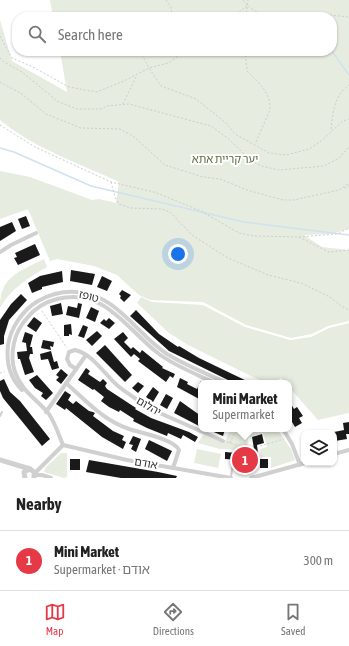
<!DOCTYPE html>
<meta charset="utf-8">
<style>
:root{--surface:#fff;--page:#f2f2f2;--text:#222;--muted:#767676;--line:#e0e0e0;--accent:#e63946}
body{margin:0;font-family:"Asap Condensed","Noto Sans Hebrew",sans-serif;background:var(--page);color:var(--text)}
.controls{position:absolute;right:12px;bottom:12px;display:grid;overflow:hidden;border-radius:8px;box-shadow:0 1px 3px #0004}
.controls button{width:36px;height:36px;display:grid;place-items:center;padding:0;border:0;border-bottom:1px solid var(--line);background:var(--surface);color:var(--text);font:20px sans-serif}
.you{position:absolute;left:178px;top:254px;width:14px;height:14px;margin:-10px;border:3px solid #fff;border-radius:50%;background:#1a73e8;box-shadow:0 0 0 6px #1a73e833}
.badge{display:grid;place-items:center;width:26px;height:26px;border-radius:50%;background:var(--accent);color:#fff;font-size:13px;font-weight:700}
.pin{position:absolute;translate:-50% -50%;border:2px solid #fff;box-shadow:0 1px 4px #0006}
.popup{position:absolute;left:198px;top:380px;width:94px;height:52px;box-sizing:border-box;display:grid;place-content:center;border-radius:8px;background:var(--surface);filter:drop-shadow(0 1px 3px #0005);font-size:13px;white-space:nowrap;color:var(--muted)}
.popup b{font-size:15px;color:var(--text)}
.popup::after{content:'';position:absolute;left:50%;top:100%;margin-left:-8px;border:8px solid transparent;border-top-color:var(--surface)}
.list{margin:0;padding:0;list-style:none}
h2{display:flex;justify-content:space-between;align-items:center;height:52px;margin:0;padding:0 16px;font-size:17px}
h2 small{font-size:13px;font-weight:400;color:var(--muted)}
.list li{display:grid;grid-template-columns:26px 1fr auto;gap:12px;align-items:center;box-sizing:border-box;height:60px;padding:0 16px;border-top:1px solid var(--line)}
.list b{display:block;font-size:15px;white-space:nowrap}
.list p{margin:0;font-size:13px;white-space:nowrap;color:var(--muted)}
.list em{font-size:13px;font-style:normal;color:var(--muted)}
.icon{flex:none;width:22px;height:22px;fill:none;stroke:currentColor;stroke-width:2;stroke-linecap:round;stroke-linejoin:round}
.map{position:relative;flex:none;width:349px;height:478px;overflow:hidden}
.search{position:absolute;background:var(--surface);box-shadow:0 1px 3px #0004;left:12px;right:12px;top:12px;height:44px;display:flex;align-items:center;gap:10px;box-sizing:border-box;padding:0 14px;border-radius:16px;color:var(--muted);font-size:15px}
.sheet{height:112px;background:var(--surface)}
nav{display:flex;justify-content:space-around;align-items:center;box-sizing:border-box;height:56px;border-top:1px solid var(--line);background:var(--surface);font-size:11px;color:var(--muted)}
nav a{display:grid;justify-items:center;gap:2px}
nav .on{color:var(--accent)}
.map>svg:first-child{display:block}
.green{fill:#e6ecdf}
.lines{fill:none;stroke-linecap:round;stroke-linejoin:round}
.stream{stroke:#cfe2ee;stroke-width:1.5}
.building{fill:#1a1a1a}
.path{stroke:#cdcdcd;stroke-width:1;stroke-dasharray:2 2;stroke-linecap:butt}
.service{stroke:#d0d0d0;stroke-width:2}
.minor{stroke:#d0d0d0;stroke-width:4}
.tertiary{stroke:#d0d0d0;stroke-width:5}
.labels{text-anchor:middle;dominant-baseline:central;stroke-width:4;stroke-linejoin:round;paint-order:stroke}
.park-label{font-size:11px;fill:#56703f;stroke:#fff}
.street-label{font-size:11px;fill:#333;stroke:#fff}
</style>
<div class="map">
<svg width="349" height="478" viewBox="0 0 349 478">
<rect width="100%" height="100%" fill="#fff"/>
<!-- green -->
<g class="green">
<path d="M50,0h299v229l-18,5 -27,1 18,12 27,3v71l-21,5 -16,8 -21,4 -45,-13 -43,-23 -53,-2 -11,-5 -22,-20 -23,-9 -37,-7 -7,2 -22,-52 -28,10v-48l30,6 62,23 7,-1 17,4 3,-21c-40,-19 -84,-33 -119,-62v-100l12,41 55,31 -7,-41h272v-34h-279z"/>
<path d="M44,259l3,8c-18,10 -37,22 -47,41 0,-32 19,-36 44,-49z"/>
<path d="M141,297l11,5 51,3 42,22 45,13 21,-3 18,-9 20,-5v90l-31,7 -29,-33v-4h-3l-5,-5 -9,5h-7l-77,-38 -19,-12 -32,-30z"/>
<path d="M231,429h46l14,20 4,11 -24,8v-11h-10l-1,-8 7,-2 -4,-14 -15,5 -1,12 -27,-1 -22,-6 5,-8 21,8z"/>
<path d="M197,449l24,5 -3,14 -24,-5z"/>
<path d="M61,453h6v24l-3,1 -20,-6 1,-4z"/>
</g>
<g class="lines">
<!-- stream -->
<g class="stream">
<path d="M332,51l17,24"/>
<path d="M0,148l14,4 77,34 153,36 105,13"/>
</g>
</g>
<!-- building -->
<g class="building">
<path d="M26,216l4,10 -8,3 -4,-10z"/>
<path d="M12,222l4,9 -16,10v-14z"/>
<path d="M35,244l5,11 -22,10 -4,-7 3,-1 -2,-4z"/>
<path d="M71,270l24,4 -3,11 -22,-4z"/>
<path d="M62,271l1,11 -21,5v2l-10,4 -4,-10 12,-7z"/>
<path d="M102,276l10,5 -5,10 -10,-4z"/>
<path d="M122,290l9,5 -7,7 -4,-4 1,-2 -2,-2z"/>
<path d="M21,294l6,6 -18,20 -5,16v8l-4,1v-25l11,-16z"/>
<path d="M61,303l2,11 -11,2 -2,-10z"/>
<path d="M78,303l4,1 -3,14 -13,-3 2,-9 9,2z"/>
<path d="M91,307l8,4 -4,11 -9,-4z"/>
<path d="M136,310l23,24 19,13 1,-1 20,12 52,25h-17l-65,-32 -39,-35z"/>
<path d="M34,317l8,6 -6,9 -9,-6z"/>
<path d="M109,318l6,5 -6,6 -9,-6 4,-4 2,2z"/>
<path d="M71,324l1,11 -3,-1v2h-5v-11z"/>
<path d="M83,325l5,2 -4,11 -6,-2z"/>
<path d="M97,331l5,5 -10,10 -6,-6z"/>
<path d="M25,332l8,3 -3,12h2l1,7h-3l-1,4 5,14 -9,3 -5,-16h-2l-1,-7 10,-1 -1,-8 -4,-1z"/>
<path d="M123,332l5,6 -4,4 7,7 2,-2 7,6 2,-3 21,17 -1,1 13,6 -2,4 -3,-2 -4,6 -28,-21 2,-2 -6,-5 -3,3 -17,-18z"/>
<path d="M43,340l11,2 -1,5 -3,-1 1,4 -10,-2z"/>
<path d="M105,345l27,30 -7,7 -29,-29z"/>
<path d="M51,351l3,11 3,-1 2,7 -7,2 -4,-11 -7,1 -1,-6z"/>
<path d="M86,368l4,3 -2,3 12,8 3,-3 4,4 -2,3 2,3 29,19 -1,1 16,9 38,14 9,5 -3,5 -12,-7 -2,4 -13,-6 -1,3 -20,-8 -14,-7 1,-2 -14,-9 -1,2 -10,-5 -8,-6 3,-4 -10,-8 -1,1 -15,-10z"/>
<path d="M61,369l7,6 -7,9 -5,-4 3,-3 -3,-2z"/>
<path d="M37,375l16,18 -7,7 -5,-4 2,-3 -8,-5 -6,-8z"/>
<path d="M180,378l8,4 -1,2 10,5 4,-8v19l-24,-13z"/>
<path d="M4,379l6,13 10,9 30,38 -8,7 -39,-48 -3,-7v-10z"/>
<path d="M138,382l6,4 -6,7 -6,-5z"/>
<path d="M153,387l6,5 -6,10 -7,-5z"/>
<path d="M65,391l6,4 -3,5 5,4 3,-3 13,10 4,1 2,1 -2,3 20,15 11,5 -2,4 4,2 -3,7 -21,-12 -36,-29 -1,2 -9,-6z"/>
<path d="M166,394l7,4 -6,11 -7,-4z"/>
<path d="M180,401l21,15v11l-27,-14z"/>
<path d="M289,401l5,8 3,-2 6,9 -4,2 3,5 -7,4 -6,-10z"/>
<path d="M349,422v12h-3l1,5 -12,2 -1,-9 10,-2 -1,-7z"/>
<path d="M207,429h18l-2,7z"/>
<path d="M262,434l2,9 -7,2 1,9 -8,1v-6h4l-2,-12z"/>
<path d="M133,436l8,3 -5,13 -5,-3 2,-4 -4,-1z"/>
<path d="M149,440l23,11 -5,10 -22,-12z"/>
<path d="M225,452l12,1v3h12v8h4v6h-12v-10l-16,-1z"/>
<rect x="70" y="459" width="10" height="11"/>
<rect x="260" y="459" width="8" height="9"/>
<path d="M89,460l69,12 19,4 -1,2h-55l-35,-6z"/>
</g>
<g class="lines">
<!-- path -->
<g class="path">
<path d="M166,0l5,7 1,10"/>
<path d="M243,0c18,24 44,14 69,14 12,0 25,2 37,3"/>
<path d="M233,17l14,-11"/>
<path d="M246,17l2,-17"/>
<path d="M0,36l12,22 21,9 36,20 28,5 27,-11 25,-13 19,-5 12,-8h11l2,-4"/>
<path d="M140,51l9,17 12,18 35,13 30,24 9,11 34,19 17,2 23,-6 12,-8 22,-20 6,-2"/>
<path d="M245,51l2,20c11,11 24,21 23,39l-15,34"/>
<path d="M0,58l4,4 18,10 35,29 20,8h24l6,-3 22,-2 82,22 19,14 20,20 11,6 18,4 45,-4 15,-8 10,-11"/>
<path d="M0,82l22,12 24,20 35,14 39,1 13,7 32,29 38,12 17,2 27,11 36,10h11l45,-10 10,-7"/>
<path d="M123,104l14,-29"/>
<path d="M0,125l35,22 76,35 43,10 45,18 40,23 15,3 45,1 38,-3 12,-6"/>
<path d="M331,129c2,-16 3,-34 18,-44"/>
<path d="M111,182l4,15 4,7 11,4 32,1 8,3 22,23 36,23 40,17 33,8 29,14 11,9 8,4"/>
<path d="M344,188l5,-2"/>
<path d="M299,237l30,15 20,-2"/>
<path d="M42,311l25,37"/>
<path d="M0,373l5,-1"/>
<path d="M241,429l6,19"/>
<path d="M227,442l21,7"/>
<path d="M230,443l6,-14"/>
<path d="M260,446l24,-7"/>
</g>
<!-- service -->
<g class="service">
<path d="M0,416l2,-4"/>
<path d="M231,477l2,-15"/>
</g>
<!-- minor -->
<g class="minor">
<path d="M0,252l11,-7 25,-12"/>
<path d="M76,369l-6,-4 -3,-6 2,-7 6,-2c18,4 30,25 43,36 11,9 23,16 35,24l70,31"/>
<path d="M66,383c19,17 38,38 63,46 12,4 45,10 50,21l-6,18"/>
<path d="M22,390c-13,-13 -16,-28 -14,-45 3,-18 15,-35 30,-44 11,-6 25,-10 38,-9 41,2 59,41 91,62 18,11 40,20 60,29"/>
<path d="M46,412l40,-57"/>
<path d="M283,429l9,15 8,21"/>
<path d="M63,445c-4,-10 -8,-22 -14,-31 -12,-15 -27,-22 -34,-42 -6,-18 -1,-40 12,-54 8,-10 18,-16 30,-19 48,-12 69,30 102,55 16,12 37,20 56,29"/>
<path d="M63,445l64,15 104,18"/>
<path d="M334,454l15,-4"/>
<path d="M35,473l28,-28"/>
<path d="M35,475h7l9,3"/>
<path d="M251,478l54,-15"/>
</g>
<!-- tertiary -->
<g class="tertiary">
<path d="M0,460l30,9"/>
<path d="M25,478l-1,-6 6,-3 4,3v6"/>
</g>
</g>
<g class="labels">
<!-- park labels -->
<g class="park-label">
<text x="225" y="159">יער קריית אתא</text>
</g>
<!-- street labels -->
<g class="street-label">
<text transform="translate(89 296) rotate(14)">טופז</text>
<text transform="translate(149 406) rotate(30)">יהלום</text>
<text transform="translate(146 463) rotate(10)">אודם</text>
</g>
</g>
</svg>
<div class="controls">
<button><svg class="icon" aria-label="layers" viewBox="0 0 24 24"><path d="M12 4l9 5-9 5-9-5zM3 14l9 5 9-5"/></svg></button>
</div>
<div class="you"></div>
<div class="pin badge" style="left:245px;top:460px">1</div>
<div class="popup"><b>Mini Market</b>Supermarket</div>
<div class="search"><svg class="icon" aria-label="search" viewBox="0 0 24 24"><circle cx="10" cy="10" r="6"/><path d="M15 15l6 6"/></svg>Search here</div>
</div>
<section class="sheet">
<h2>Nearby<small></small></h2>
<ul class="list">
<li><span class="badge">1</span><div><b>Mini Market</b><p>Supermarket · אודם</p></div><em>300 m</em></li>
</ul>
</section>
<nav>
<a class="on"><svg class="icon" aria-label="map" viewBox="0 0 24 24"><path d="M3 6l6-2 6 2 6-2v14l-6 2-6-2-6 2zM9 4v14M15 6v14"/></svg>Map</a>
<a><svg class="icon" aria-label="directions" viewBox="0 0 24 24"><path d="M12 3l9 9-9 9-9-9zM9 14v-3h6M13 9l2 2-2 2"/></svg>Directions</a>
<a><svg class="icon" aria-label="saved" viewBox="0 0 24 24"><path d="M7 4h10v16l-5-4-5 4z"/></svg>Saved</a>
</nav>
